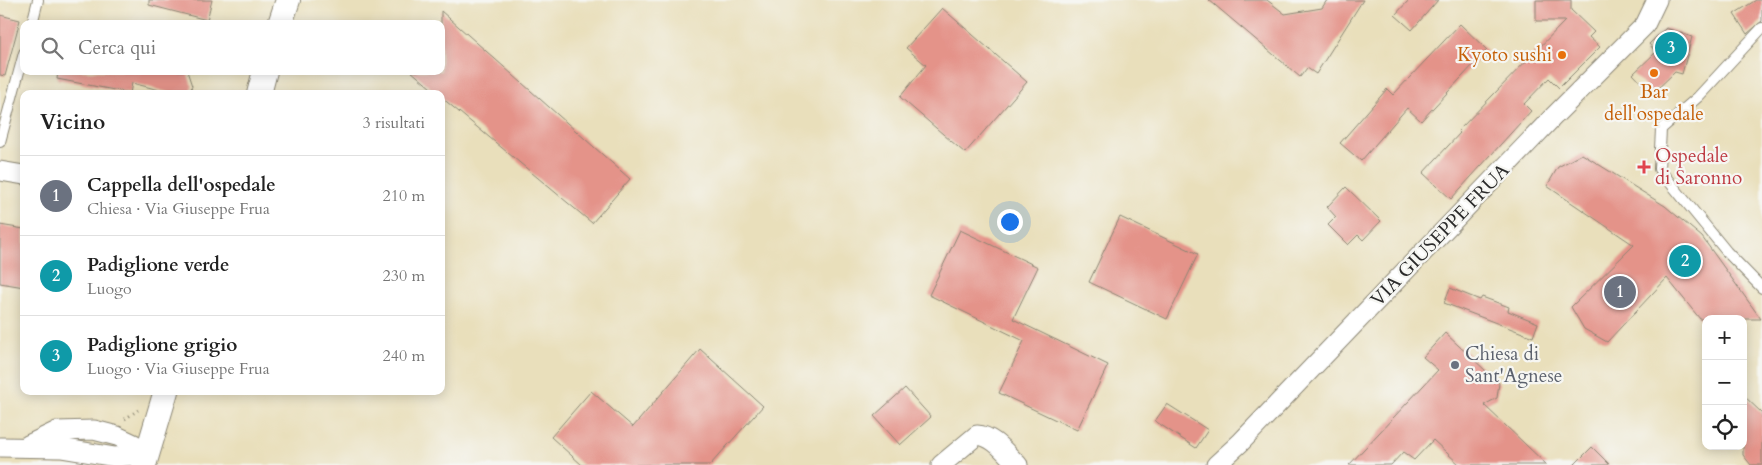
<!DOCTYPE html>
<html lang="it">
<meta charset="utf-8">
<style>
:root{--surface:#fff;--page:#f2f2f2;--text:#222;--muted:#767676;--line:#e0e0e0;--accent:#7c3aed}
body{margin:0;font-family:Cardo,serif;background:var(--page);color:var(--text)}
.controls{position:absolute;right:15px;bottom:15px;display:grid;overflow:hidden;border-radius:10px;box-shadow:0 2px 12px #0003}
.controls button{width:45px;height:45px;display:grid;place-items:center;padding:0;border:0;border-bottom:1px solid var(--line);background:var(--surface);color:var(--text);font:25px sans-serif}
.you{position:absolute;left:1009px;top:221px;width:18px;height:18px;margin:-12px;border:4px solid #fff;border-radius:50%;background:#1a73e8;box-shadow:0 0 0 8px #1a73e833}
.badge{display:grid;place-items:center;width:32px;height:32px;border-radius:50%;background:var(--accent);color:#fff;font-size:16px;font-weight:700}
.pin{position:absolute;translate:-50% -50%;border:2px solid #fff;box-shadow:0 1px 5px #0006}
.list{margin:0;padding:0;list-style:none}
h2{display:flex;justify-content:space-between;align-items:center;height:65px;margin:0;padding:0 20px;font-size:21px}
h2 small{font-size:16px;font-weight:400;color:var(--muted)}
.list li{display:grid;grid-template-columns:32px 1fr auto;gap:15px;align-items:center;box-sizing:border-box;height:80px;padding:0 20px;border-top:1px solid var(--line)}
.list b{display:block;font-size:19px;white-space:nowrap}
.list p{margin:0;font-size:16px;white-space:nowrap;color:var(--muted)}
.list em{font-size:16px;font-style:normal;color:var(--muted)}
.icon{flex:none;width:28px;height:28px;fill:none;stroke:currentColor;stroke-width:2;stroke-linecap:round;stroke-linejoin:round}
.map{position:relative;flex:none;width:1762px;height:465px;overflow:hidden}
.search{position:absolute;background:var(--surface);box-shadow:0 2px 12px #0003;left:20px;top:20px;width:425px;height:55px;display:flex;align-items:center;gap:12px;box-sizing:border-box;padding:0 18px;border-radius:10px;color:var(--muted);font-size:19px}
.panel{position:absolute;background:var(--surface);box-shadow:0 2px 12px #0003;left:20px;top:90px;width:425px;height:305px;border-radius:10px}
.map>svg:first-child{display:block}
.building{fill:#e49389}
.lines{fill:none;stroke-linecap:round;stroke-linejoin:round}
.service-casing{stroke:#8a8573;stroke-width:12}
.minor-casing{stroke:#8a8573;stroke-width:21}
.tertiary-casing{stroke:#8a8573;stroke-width:26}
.path{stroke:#8a8573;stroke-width:3;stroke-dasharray:1 4;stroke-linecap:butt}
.service{stroke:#fff;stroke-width:10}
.minor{stroke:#fff;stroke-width:19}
.tertiary{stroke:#fff;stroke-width:24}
.food-dot{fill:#e8710a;stroke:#f6f6f2;stroke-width:2}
.health-dot{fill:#e0444e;stroke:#f6f6f2;stroke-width:2}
.worship-dot{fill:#6b7280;stroke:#f6f6f2;stroke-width:2}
.labels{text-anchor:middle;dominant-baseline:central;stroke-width:4.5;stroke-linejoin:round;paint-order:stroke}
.food-label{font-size:19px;fill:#c56008;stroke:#f6f6f2;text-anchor:end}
.health-label{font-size:19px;fill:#be3a42;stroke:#f6f6f2;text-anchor:start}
.street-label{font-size:19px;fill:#2b2b2b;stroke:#f6f6f2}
.worship-label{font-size:19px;fill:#5b616d;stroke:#f6f6f2;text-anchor:start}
</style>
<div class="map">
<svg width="1762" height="465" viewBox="0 0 1762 465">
<rect width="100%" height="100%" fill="#f6f6f2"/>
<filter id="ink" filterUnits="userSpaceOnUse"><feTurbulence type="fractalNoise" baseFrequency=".02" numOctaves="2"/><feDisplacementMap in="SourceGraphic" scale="10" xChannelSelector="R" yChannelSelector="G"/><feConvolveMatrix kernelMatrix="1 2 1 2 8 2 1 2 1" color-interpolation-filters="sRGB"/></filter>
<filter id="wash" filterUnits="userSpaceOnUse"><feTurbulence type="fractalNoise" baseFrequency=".0096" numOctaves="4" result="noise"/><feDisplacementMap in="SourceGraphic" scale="20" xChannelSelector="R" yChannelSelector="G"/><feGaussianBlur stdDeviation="1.12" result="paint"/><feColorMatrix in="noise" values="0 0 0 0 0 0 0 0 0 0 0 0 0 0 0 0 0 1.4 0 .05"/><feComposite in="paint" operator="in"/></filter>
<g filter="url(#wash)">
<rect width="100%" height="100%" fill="#e9dfbb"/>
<g id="blocks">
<!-- building -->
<g class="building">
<path d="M149,0h63l-5,20 -58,-15z"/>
<path d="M1209,0h58l18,14 37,-6 5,-8h36l-47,74 -9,-6 -7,9z"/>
<path d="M1409,0h29l-26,30 -17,-15z"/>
<path d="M1536,0h35v10l23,22 -5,5 11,10 -41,41 -10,-10 -25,26 7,7 -80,88 -28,-26 37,-40 -2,-2 107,-110h-29z"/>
<path d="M1756,0h6v21l-15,13 -13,-20z"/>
<path d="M942,8l85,74 -62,71 -65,-56 26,-32 -20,-17z"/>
<path d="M441,11l189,168 -38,44 -151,-126v-3h-3l-27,-23h30z"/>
<path d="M0,15l20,5 -15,56 -5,-1z"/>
<path d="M1460,24l27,26 -66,71 -14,-13 -46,53 -21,-18 47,-54 6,6z"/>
<path d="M1666,28l26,9 -10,37 -7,-2 -23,22 -19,-20 23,-22 -7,-8z"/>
<path d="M58,71h129l5,15 -3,8h-14l-43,-11 -2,10 -73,-14z"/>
<path d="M1582,154l83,52 37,31 59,82h-61l-33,-41 -60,64 -23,-13 -13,-22 63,-62 -87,-59 11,-19z"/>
<path d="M1346,187l35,34 -18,19 -5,-5 -10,10 -20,-20 8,-8 -9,-10z"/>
<path d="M1120,217l78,37 -31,65 -78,-37z"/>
<path d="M0,225l24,4v58l-24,-4z"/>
<path d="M960,230l78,37 -25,52 95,46 -31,65 -78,-37 25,-52 -95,-46z"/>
<path d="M1450,288l30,12 2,-3 27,10 -1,4 30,12 -5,14 -89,-34z"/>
<path d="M1445,333l54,50 -2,15 -13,7 63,60h-87l-27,-25 -19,20 -11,-8 -12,13h-42l89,-95 -15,-13z"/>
<path d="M700,349l63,57 -53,59h-128l-31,-28 40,-46 42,36z"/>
<path d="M905,388l26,29 -31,28 -26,-29z"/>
<path d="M1743,395l19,18v52h-11l-8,-10z"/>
<path d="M1167,404l41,26 -12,18 -41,-27z"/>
<path d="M1592,447l18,18h-36z"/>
</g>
</g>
</g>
<g filter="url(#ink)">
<use href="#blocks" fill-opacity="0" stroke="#8a8573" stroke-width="1"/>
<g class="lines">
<!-- service casing -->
<g class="service-casing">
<g id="service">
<path d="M32,24l6,-24"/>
<path d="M1762,28l-64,69 -37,32 -2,40 68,83 35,36"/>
<path d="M0,142l24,-89"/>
</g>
</g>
<!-- minor casing -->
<g class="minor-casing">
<g id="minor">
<path d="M0,171l24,4"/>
<path d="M28,445l29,-14 37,-1 23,6 17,8 13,10"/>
<path d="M0,447l61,1 54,9 32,-3"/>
<path d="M941,465l36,-30c17,1 29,19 41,30"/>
<path d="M1216,465l24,-22 312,-325 93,-93 12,-25"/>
</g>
</g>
<!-- tertiary casing -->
<g class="tertiary-casing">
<g id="tertiary">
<path d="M280,24l8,-24"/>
<path d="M259,94l6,-23"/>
<path d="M144,465l22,-74"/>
</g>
</g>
<!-- path -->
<path class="path" d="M125,419l13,-9"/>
<!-- service -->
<use href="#service" class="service"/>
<!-- minor -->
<use href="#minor" class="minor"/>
<!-- tertiary -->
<use href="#tertiary" class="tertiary"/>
</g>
</g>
<!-- markers -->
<g class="food-dot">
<circle cx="1562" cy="55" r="5"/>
<circle cx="1654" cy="73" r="5"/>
</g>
<path class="health-dot" d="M1641.5 159.5h5v5h5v5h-5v5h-5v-5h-5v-5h5z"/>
<circle class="worship-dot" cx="1455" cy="365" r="5"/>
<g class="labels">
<!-- food labels -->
<g class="food-label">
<text x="1552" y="55">Kyoto sushi</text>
<text x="1654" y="92" text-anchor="middle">Bar<tspan x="1654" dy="22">dell'ospedale</tspan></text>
</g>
<!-- health labels -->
<g class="health-label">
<text x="1655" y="156">Ospedale<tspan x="1655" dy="22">di Saronno</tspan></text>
</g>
<!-- street labels -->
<g class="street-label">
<text transform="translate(1440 235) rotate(-46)">VIA GIUSEPPE FRUA</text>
</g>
<!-- worship labels -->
<g class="worship-label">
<text x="1465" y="354">Chiesa di<tspan x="1465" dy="22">Sant'Agnese</tspan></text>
</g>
</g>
</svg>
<div class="controls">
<button>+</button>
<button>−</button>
<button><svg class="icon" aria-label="locate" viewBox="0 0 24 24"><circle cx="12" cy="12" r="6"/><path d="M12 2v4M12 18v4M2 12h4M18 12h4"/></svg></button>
</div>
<div class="you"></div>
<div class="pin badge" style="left:1620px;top:292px;background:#6b7280">1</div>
<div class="pin badge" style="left:1685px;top:261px;background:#0f9aa8">2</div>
<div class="pin badge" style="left:1671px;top:48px;background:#0f9aa8">3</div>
<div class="search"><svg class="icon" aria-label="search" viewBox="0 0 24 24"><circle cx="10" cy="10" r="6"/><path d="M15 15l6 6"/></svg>Cerca qui</div>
<section class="panel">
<h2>Vicino<small>3 risultati</small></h2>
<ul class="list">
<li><span class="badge" style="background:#6b7280">1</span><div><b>Cappella dell'ospedale</b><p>Chiesa · Via Giuseppe Frua</p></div><em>210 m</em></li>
<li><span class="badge" style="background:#0f9aa8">2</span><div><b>Padiglione verde</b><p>Luogo</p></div><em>230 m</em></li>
<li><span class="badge" style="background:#0f9aa8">3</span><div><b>Padiglione grigio</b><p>Luogo · Via Giuseppe Frua</p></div><em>240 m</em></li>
</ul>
</section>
</div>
